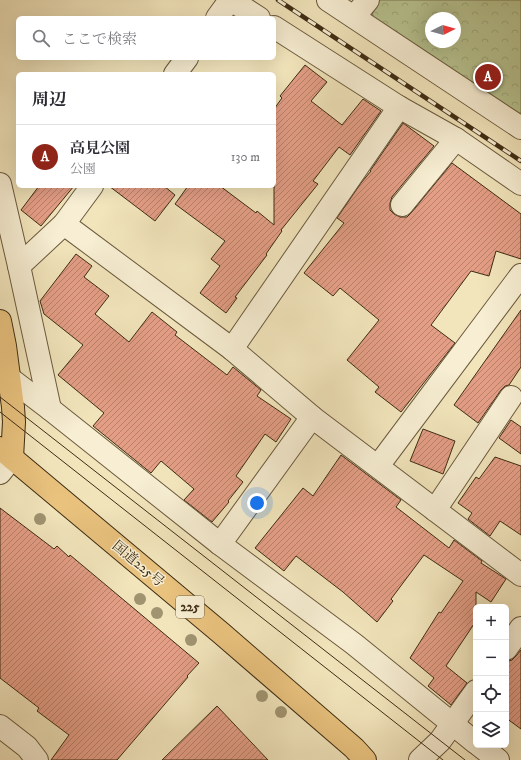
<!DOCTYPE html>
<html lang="ja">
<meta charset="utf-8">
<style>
:root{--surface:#fff;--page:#f7f7f7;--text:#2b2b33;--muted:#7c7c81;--line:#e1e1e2;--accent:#8f2418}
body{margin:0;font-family:"IM FELL DW Pica","Noto Serif JP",serif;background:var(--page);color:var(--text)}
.controls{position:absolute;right:12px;bottom:12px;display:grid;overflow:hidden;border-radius:6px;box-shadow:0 4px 16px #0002}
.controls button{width:36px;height:36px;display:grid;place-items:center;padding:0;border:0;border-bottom:1px solid var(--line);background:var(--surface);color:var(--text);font:20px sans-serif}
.compass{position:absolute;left:425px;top:12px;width:36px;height:36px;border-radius:50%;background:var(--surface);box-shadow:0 4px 16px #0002;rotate:85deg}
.you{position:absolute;left:257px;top:503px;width:14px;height:14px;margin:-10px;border:3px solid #fff;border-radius:50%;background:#1a73e8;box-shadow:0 0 0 6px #1a73e833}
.badge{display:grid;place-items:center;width:26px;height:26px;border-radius:50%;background:var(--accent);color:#fff;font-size:13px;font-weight:700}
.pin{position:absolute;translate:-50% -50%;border:2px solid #fff;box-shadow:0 1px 4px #0006}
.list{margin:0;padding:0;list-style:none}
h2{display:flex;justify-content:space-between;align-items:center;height:52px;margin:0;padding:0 16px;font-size:17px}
h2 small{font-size:13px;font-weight:400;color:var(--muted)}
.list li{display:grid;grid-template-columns:26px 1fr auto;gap:12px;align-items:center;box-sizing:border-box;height:64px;padding:0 16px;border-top:1px solid var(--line)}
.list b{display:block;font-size:15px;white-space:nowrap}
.list p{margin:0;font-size:13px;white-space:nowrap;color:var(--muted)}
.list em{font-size:13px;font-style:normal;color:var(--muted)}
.icon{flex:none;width:22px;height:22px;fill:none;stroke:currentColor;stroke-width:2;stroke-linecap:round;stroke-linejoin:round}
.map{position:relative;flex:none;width:521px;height:760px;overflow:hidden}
.search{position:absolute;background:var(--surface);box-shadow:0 4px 16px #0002;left:16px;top:16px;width:260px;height:44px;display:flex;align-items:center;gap:10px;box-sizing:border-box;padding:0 14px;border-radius:6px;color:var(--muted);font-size:15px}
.panel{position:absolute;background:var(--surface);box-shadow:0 4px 16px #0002;left:16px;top:72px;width:260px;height:116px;border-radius:6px}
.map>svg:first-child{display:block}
.forest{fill:url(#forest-crowns);stroke:#7b7852;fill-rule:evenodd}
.building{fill:url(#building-hatch);stroke:#3e2c13}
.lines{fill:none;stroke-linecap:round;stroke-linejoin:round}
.minor-casing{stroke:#6b5a3d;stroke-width:24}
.major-casing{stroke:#3e2c13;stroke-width:24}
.highway-casing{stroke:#3e2c13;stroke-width:24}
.minor{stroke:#f7eed3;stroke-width:22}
.major{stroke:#e9c27e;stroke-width:22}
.highway{stroke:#e9c27e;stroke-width:22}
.tram{stroke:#3e2c13;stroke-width:1}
.rail-casing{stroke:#3e2c13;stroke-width:4.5}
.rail{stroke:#f7eed3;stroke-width:3;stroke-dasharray:9;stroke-linecap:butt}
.tree{fill:#a09471}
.labels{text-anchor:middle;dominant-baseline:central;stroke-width:3;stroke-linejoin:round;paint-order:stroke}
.shield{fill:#f7eed3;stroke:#76664d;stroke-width:1}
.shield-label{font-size:13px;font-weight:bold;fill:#3e2c13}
.street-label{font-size:14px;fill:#3e2c13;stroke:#f7eed3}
</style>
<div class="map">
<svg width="521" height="760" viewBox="0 0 521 760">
<defs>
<pattern id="forest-crowns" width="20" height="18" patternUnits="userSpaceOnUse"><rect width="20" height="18" fill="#b8c592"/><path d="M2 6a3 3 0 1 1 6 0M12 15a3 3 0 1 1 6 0" fill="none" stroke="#9fa97d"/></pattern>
<pattern id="building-hatch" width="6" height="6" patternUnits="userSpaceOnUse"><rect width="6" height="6" fill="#e49e86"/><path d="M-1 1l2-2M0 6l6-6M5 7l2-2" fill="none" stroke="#ba816c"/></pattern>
</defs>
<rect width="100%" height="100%" fill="#f2e5bc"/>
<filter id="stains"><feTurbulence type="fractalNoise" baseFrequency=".005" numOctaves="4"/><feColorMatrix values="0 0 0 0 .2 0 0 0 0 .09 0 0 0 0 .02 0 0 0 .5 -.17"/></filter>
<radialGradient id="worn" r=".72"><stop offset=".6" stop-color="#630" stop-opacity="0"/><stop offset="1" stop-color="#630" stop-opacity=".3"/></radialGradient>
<!-- forest -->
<path class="forest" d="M372,0h149v113l-10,1 -136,-90 -5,-21zM431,18h24v24h-24z"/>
<!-- building -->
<g class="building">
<path d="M305,65l22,17 -16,19 31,24 21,-26 18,12 -31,44 -11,-8 -26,34 5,3 -37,46 1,1 -16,23 1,1 -32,42 2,1 -11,15 -26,-20 20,-27 -9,-7 14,-18 -50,-37 13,-18h32l36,27 1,-2 17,14v-116l8,-11 -2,-2z"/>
<path d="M403,123l31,23 -42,51 -2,6v7l4,4 6,3h7l4,-4 41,-50 69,51v45l-25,-8 -7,25 -18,-5 -40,54 24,18 -54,69 -26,-20 4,-5 -32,-27 32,-40 -39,-32 -7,8 -29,-23 40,-50 -7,-5 24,-35 10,-12h-1z"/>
<path d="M39,186h35l-33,40 -20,-16z"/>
<path d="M109,186h55l11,9 -20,26z"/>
<path d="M76,254l16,12 -8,11 25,19 -14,18 34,28 23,-30 25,20 -2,3 52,40 6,-8 28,23 -4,6 34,23 -15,23 -11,-8 -29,42 7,6 -15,19 1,1 -17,20 -28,-22 10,-11 -33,-28 -10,12 -58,-47 11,-13 -46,-38 25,-30 -39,-31 -4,-13z"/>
<path d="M521,310v57l-12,18 -4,1 -4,4 -23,33 -24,-18z"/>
<path d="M511,420l10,7v27l-22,-16z"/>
<path d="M423,429l32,12 -12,33 -33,-13z"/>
<path d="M341,455l60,45 -5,7 53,41 5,-8 28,21 -1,2 25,16 -15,23 -15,-10v29l-30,45 21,17 -16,22 -23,-19 6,-8 -24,-20 29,-46 2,1 22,-32 -39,-26 -33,44 2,2 -16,21 -34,-30 -47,-36 -12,15 -29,-23 48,-60 10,8z"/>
<path d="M495,457l26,9v69l-21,-14 -10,15 -22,-17 4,-6 -14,-10 18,-26 3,2z"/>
<path d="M0,508l54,41 3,-3 12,11 1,-2 129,108 -12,13 1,1 -71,83h-66l18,-25 -32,-24 2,-3 -39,-30z"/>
<path d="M521,650v79l-15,-11v-56l6,-2 4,-4z"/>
<path d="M217,706l51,54h-106z"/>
</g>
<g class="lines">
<!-- minor casing -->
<g class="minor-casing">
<g id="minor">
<path d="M231,0l28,18"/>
<path d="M328,0l193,128"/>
<path d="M354,17l14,-17"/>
<path d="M217,18l13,-18"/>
<path d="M274,27l125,80 57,32 65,45"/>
<path d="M175,74l12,-16"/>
<path d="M0,184l19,82 31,143"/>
<path d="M402,205l54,-66"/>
<path d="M64,224l168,125 80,68 209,158"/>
<path d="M19,266l45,-42 28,-38"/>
<path d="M232,349l167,-242"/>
<path d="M0,371l50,38 170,135 134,100 122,99"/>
<path d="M378,466l143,-191"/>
<path d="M0,473l12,-15"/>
<path d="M435,510l76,-113"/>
<path d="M220,544l92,-127"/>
<path d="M506,649l15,-21"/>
<path d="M0,726l27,21 10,13"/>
<path d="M479,745l19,15"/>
<path d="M420,760l20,-19 36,-50"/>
</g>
</g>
<!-- major casing -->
<g class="major-casing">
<path id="major" d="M0,321l5,25 8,61 1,15 -2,36"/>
</g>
<!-- highway casing -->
<g class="highway-casing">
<path id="highway" d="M0,448l12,10 209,175 133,115 11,12"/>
</g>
<!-- minor -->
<use href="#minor" class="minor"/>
<!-- major -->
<use href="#major" class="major"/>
<!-- highway -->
<use href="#highway" class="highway"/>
<!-- tram -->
<g class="tram">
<path d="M0,397l465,363"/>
<path d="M0,412l443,348"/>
</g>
<!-- rail casing -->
<g class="rail-casing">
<path id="rail" d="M278,0l243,161"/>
</g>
<!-- rail -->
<use href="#rail" class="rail"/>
</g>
<!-- trees -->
<g class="tree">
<circle cx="40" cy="519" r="6"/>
<circle cx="140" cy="599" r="6"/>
<circle cx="157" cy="613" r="6"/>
<circle cx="191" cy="640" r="6"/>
<circle cx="262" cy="696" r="6"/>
<circle cx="281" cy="712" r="6"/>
</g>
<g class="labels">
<!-- shield labels -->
<rect class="shield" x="176" y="596" width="28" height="22" rx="3"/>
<g class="shield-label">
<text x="190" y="607">225</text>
</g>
<!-- street labels -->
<g class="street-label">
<text transform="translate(138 564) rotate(40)">国道225号</text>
</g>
</g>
<rect width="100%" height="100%" filter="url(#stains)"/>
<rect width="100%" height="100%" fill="url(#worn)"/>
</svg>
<div class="controls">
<button>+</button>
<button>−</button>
<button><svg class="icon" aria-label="locate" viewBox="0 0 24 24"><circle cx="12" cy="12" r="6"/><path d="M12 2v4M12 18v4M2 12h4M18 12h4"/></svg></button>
<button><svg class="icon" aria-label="layers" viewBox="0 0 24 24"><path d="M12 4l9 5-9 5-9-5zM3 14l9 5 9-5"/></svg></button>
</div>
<svg class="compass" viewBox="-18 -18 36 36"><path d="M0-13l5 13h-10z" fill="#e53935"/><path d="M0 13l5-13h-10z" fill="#7c7c81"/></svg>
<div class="you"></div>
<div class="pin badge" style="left:488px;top:77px">A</div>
<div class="search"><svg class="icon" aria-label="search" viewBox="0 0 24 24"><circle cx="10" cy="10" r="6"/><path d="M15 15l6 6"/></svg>ここで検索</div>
<section class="panel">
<h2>周辺<small></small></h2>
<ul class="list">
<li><span class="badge">A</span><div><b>高見公園</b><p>公園</p></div><em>130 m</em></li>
</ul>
</section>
</div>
